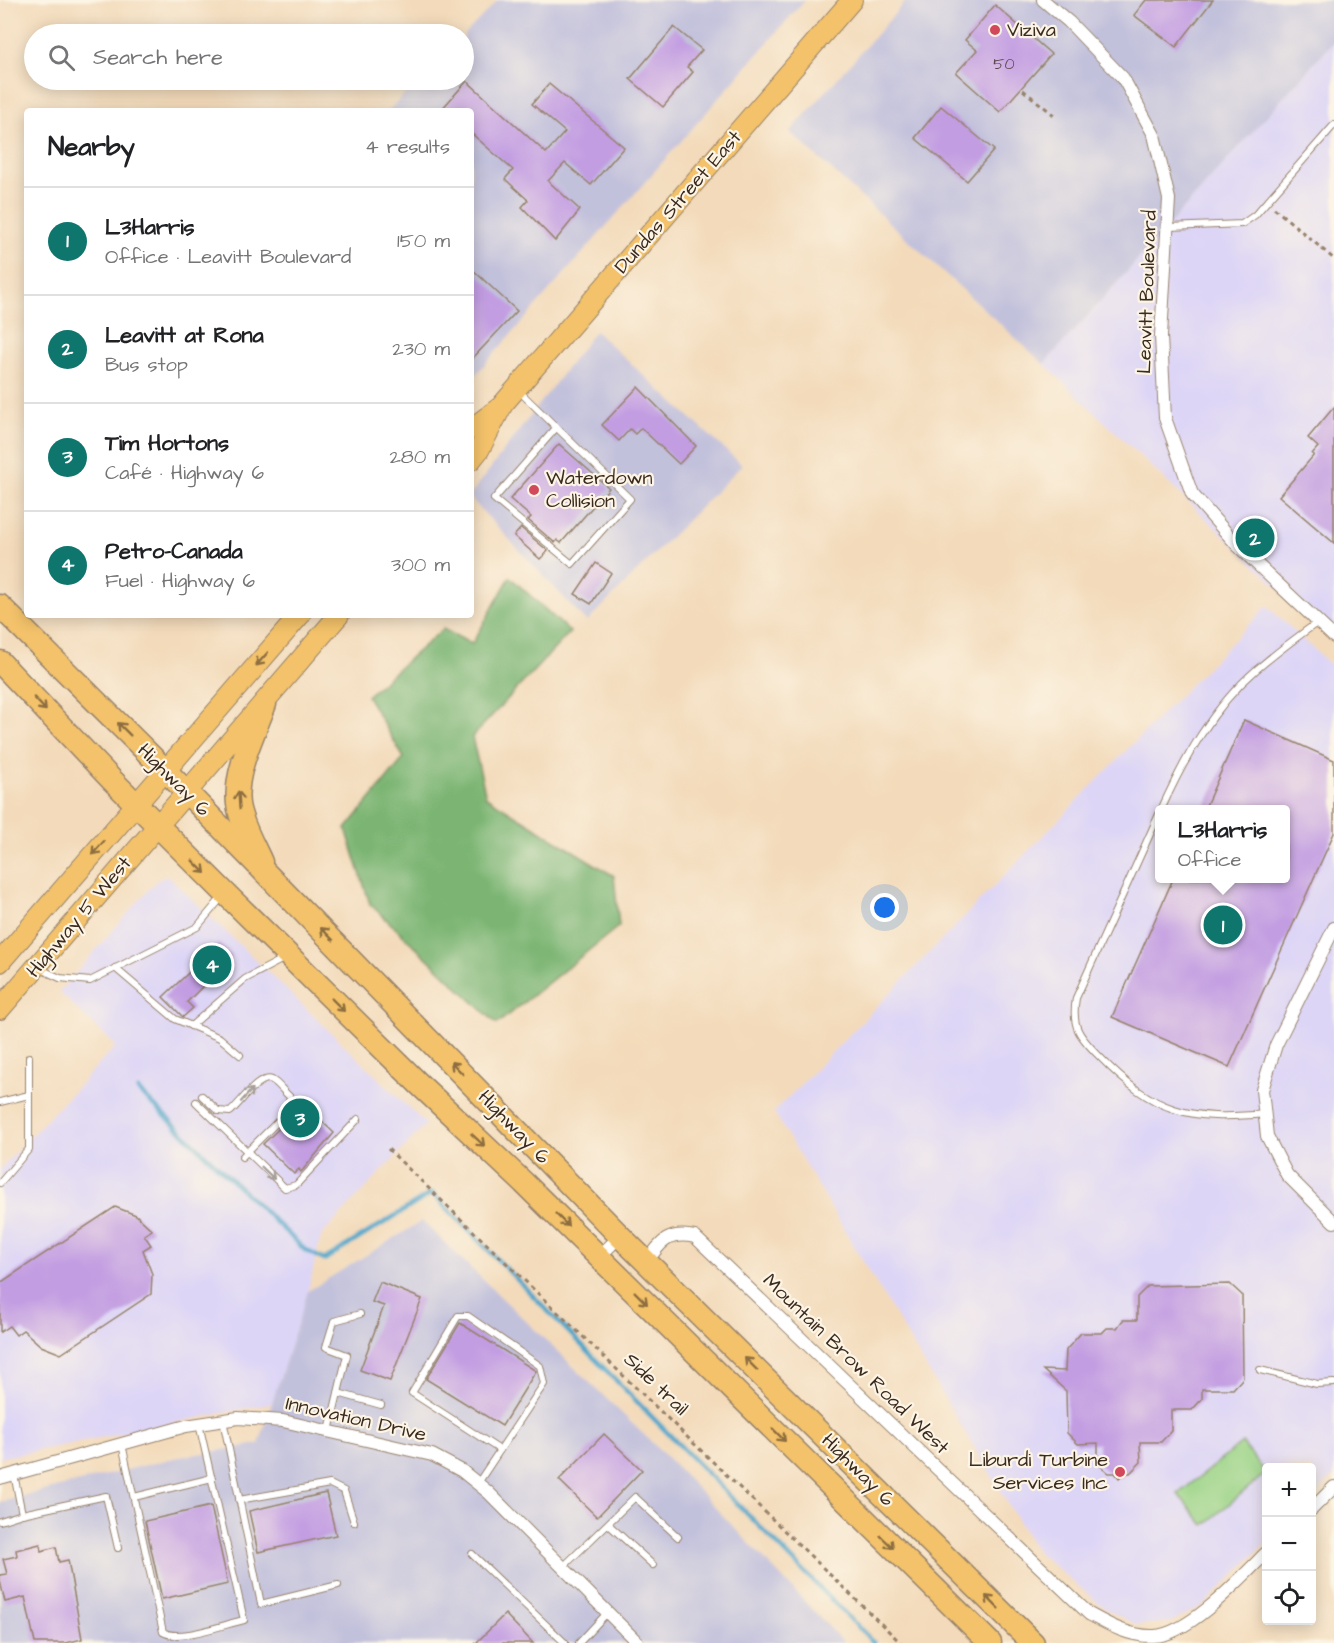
<!DOCTYPE html>
<meta charset="utf-8">
<style>
:root{--surface:#fff;--page:#f2f2f2;--text:#202124;--muted:#757577;--line:#e0e0e0;--accent:#0f766e}
body{margin:0;font-family:"Architects Daughter",sans-serif;background:var(--page);color:var(--text)}
.controls{position:absolute;right:18px;bottom:18px;display:grid;overflow:hidden;border-radius:6px;box-shadow:0 3px 15px #0003}
.controls button{width:54px;height:54px;display:grid;place-items:center;padding:0;border:0;border-bottom:2px solid var(--line);background:var(--surface);color:var(--text);font:30px sans-serif}
.you{position:absolute;left:885px;top:908px;width:21px;height:21px;margin:-15px;border:4px solid #fff;border-radius:50%;background:#1a73e8;box-shadow:0 0 0 9px #1a73e833}
.badge{display:grid;place-items:center;width:39px;height:39px;border-radius:50%;background:var(--accent);color:#fff;font-size:20px;font-weight:700}
.pin{position:absolute;translate:-50% -50%;border:3px solid #fff;box-shadow:0 2px 6px #0006}
.popup{position:absolute;left:1155px;top:805px;width:135px;height:78px;box-sizing:border-box;display:grid;place-content:center;border-radius:6px;background:var(--surface);filter:drop-shadow(0 2px 4px #0005);font-size:20px;white-space:nowrap;color:var(--muted)}
.popup b{font-size:22px;color:var(--text)}
.popup::after{content:'';position:absolute;left:50%;top:100%;margin-left:-12px;border:12px solid transparent;border-top-color:var(--surface)}
.list{margin:0;padding:0;list-style:none}
h2{display:flex;justify-content:space-between;align-items:center;height:78px;margin:0;padding:0 24px;font-size:26px}
h2 small{font-size:20px;font-weight:400;color:var(--muted)}
.list li{display:grid;grid-template-columns:39px 1fr auto;gap:18px;align-items:center;box-sizing:border-box;height:108px;padding:0 24px;border-top:2px solid var(--line)}
.list b{display:block;font-size:22px;white-space:nowrap}
.list p{margin:0;font-size:20px;white-space:nowrap;color:var(--muted)}
.list em{font-size:20px;font-style:normal;color:var(--muted)}
.icon{flex:none;width:33px;height:33px;fill:none;stroke:currentColor;stroke-width:2;stroke-linecap:round;stroke-linejoin:round}
.map{position:relative;flex:none;width:1334px;height:1643px;overflow:hidden}
.search{position:absolute;background:var(--surface);box-shadow:0 3px 15px #0003;left:24px;top:24px;width:450px;height:66px;display:flex;align-items:center;gap:15px;box-sizing:border-box;padding:0 21px;border-radius:33px;color:var(--muted);font-size:22px}
.panel{position:absolute;background:var(--surface);box-shadow:0 3px 15px #0003;left:24px;top:108px;width:450px;height:510px;border-radius:6px}
.map>svg:first-child{display:block}
.built{fill:#ddd5f6;fill-rule:evenodd}
.industrial{fill:#c2c1dc}
.green{fill:#9ad386;stroke:#6a7e52;stroke-width:1.5}
.forest{fill:#7bb573;stroke:#5b7048;stroke-width:1.5}
.lines{fill:none;stroke-linecap:round;stroke-linejoin:round}
.stream{stroke:#4ea5ca;stroke-width:4.5}
.building{fill:#c29de2}
.lane-casing{stroke:#97826c;stroke-width:8}
.street-casing{stroke:#97826c;stroke-width:14}
.primary-casing{stroke:#97826c;stroke-width:22}
.highway-casing{stroke:#97826c;stroke-width:25}
.path{stroke:#97826c;stroke-width:3;stroke-dasharray:4.5 4.5;stroke-linecap:butt}
.lane{stroke:#fff;stroke-width:6}
.street{stroke:#fff;stroke-width:12}
.primary{stroke:#f3c26a;stroke-width:20}
.highway{stroke:#f3c26a;stroke-width:22}
.oneway{stroke:#8e6e40}
.oneway2{stroke:#a79f9a}
.poi-dot{fill:#d1495b;stroke:#fcf5e5;stroke-width:2}
.labels{text-anchor:middle;dominant-baseline:central;stroke-width:4.5;stroke-linejoin:round;paint-order:stroke}
.number-label{font-size:16px;fill:#5d474f}
.poi-label{font-size:20px;fill:#3b2a1e;stroke:#fcf5e5;text-anchor:start}
.street-label{font-size:20px;fill:#3b2a1e;stroke:#fcf5e5}
</style>
<div class="map">
<svg width="1334" height="1643" viewBox="0 0 1334 1643">
<rect width="100%" height="100%" fill="#fcf5e5"/>
<filter id="ink" filterUnits="userSpaceOnUse"><feTurbulence type="fractalNoise" baseFrequency=".0167" numOctaves="2"/><feDisplacementMap in="SourceGraphic" scale="12" xChannelSelector="R" yChannelSelector="G"/><feConvolveMatrix kernelMatrix="1 2 1 2 8 2 1 2 1" color-interpolation-filters="sRGB"/></filter>
<filter id="wash" filterUnits="userSpaceOnUse"><feTurbulence type="fractalNoise" baseFrequency=".008" numOctaves="4" result="noise"/><feDisplacementMap in="SourceGraphic" scale="24" xChannelSelector="R" yChannelSelector="G"/><feGaussianBlur stdDeviation="1.35" result="paint"/><feColorMatrix in="noise" values="0 0 0 0 0 0 0 0 0 0 0 0 0 0 0 0 0 1.4 0 .05"/><feComposite in="paint" operator="in"/></filter>
<g filter="url(#wash)">
<rect width="100%" height="100%" fill="#f3daba"/>
<!-- built -->
<g class="built">
<path d="M1334,41v600l-290,-277z"/>
<path d="M1267,606l67,62v808l-22,22v-30h-46v75l-61,61 -33,18 -35,3 -31,-16 -70,-58 -262,-439zM1160,810h126v68h-126z"/>
<path d="M168,876l258,248 -105,112 -13,55 -36,112 -272,55v-289l116,-123 -57,-54 98,-112z"/>
</g>
<!-- industrial -->
<g class="industrial">
<path d="M498,0h307l-334,380v-269h-83l31,-31h45v-45z"/>
<path d="M907,0h427v41l-290,323 -254,-232z"/>
<path d="M595,331l147,134 -155,157 -116,-123v-5z"/>
<path d="M422,1221l244,235 178,187h-844v-141l174,-44 85,-14 49,-153z"/>
</g>
<!-- green -->
<path class="green" d="M1242,1443l24,30 -62,52 -26,-31z"/>
<!-- forest -->
<path class="forest" d="M510,577l60,55 -98,105 14,60 128,79 5,50 -122,98 -127,-120 -24,-75 58,-71 -37,-62 76,-67 29,15z"/>
<g class="lines">
<!-- stream -->
<path class="stream" d="M138,1090l167,160 19,10 108,-67 442,450"/>
</g>
<g id="blocks">
<!-- building -->
<g class="building">
<path d="M1146,0h67l-37,47 -42,-32z"/>
<path d="M995,5l56,49 -51,58 -44,-39 21,-23 -12,-10z"/>
<path d="M674,27l28,23 -15,17 6,5 -30,35 -33,-28z"/>
<path d="M467,81l79,72 19,-21 -33,-28 17,-20 75,63 -33,38 -26,-22 -17,18 32,29 -25,31 -33,-34 6,-7 -23,-21 8,-9 -42,-37v-22h-31z"/>
<path d="M941,106l53,44 -27,31 -52,-43z"/>
<path d="M471,268l46,43 -46,49z"/>
<path d="M638,387l58,59 -17,18 -38,-36 -6,6 -5,-5 -11,12 -17,-16z"/>
<path d="M1334,407v136l-55,-47 35,-41 -2,-1 6,-7 -10,-9z"/>
<path d="M559,444l50,44 -48,55 -4,-3 -2,3 -27,-23 3,-3 -21,-18z"/>
<path d="M521,528l27,23 -8,8 -26,-23z"/>
<path d="M596,563l15,10 -20,31 -16,-10z"/>
<path d="M1244,720l90,40v73l-105,234 -117,-50 61,-138h113v-69h-82z"/>
<path d="M219,944l13,13 -45,45 6,6 -10,9 -20,-20z"/>
<path d="M304,1104l30,29 -33,39 -2,-3 -5,5 -31,-30z"/>
<path d="M115,1207l21,8 16,15 -8,5 7,10 -8,5 9,24 -1,20 -90,60 -20,-8 -18,-16 -7,5 -7,-9 -9,6v-49z"/>
<path d="M380,1282l42,17 -32,82 -30,-11 24,-64 -12,-4z"/>
<path d="M1230,1284l12,11 1,83 -10,11h-31v10l-10,11h-21v21l-10,11h-21l1,20 -11,11h-5l-6,5 -4,-5h-6l-11,-9v-21l-20,1 -11,-11 -1,-42 -23,-21 22,1 1,-21 15,-17h21l5,-5h10l6,-8h14v-23l11,-11z"/>
<path d="M460,1323l76,48 -34,55 -76,-47z"/>
<path d="M604,1434l38,36 -45,47 -38,-37z"/>
<path d="M326,1493l10,42 -78,17 -9,-41z"/>
<path d="M211,1506l17,78 -66,15 -17,-78z"/>
<path d="M40,1544l1,7 15,-4 3,15 9,-2 14,79 -16,4h-31l-10,-46 -20,5 -5,-21v-6l7,-1 -4,-15 14,-3 -1,-6z"/>
<path d="M505,1614l28,29h-57z"/>
</g>
</g>
</g>
<g filter="url(#ink)">
<use href="#blocks" fill-opacity="0" stroke="#97826c" stroke-width="1.5"/>
<g class="lines">
<!-- lane casing -->
<g class="lane-casing">
<g id="lane">
<path d="M1169,227l73,-3 13,-9 79,-90"/>
<path d="M519,391l111,108 -58,65 -78,-65 62,-71"/>
<path d="M1161,810c23,-51 52,-103 95,-140 20,-17 41,-33 62,-48"/>
<path d="M1160,812l-84,186c-5,29 3,38 24,59 54,56 89,64 165,57"/>
<path d="M38,968l22,10 30,3 107,-54 26,-31"/>
<path d="M115,968l60,51 45,19 20,17"/>
<path d="M191,1026l54,-47 40,-21"/>
<path d="M202,1096l16,15 12,1c10,-8 29,-38 42,-32 6,3 12,12 18,17l-2,14 -46,46"/>
<path d="M0,1102l29,-7"/>
<path d="M196,1102l89,86 11,-3 62,-66"/>
<path d="M0,1183l29,-34v-92"/>
<path d="M1260,1370l57,14 17,-1"/>
<path d="M338,1393l9,-38 -21,-8 8,-26 26,-7"/>
<path d="M223,1420l38,184 77,-19"/>
<path d="M329,1431l9,-38 43,12"/>
<path d="M122,1444l41,188c16,10 62,-8 81,-12l-45,-196"/>
<path d="M14,1474l8,40 84,-18 12,52"/>
<path d="M478,1483l66,-99 -4,-18 -72,-50h-10l-46,77 88,57"/>
<path d="M134,1497l78,-19"/>
<path d="M239,1500l91,-16 14,7 10,31"/>
<path d="M0,1521l22,-7"/>
<path d="M608,1524l45,41"/>
<path d="M472,1554l93,89"/>
<path d="M563,1567l72,-70 43,40"/>
<path d="M579,1643l28,-30"/>
</g>
</g>
<!-- street casing -->
<g class="street-casing">
<g id="street">
<path d="M1043,0l26,22 54,56 31,57 15,64 -8,137 4,82 27,76 47,53 95,90"/>
<path d="M1334,928l-58,117 -14,45 5,46 20,39 47,47"/>
<path d="M599,1257l21,-21"/>
<path d="M647,1262c13,-20 22,-31 48,-25l394,377c20,11 41,23 65,22 35,-1 88,-59 112,-83"/>
<path d="M0,1478l186,-52 52,-8 45,3 149,34 30,16 26,21 150,151"/>
<path d="M1312,1509l22,-22"/>
</g>
</g>
<!-- primary casing -->
<g class="primary-casing">
<g id="primary">
<path d="M471,429l28,-21"/>
<path d="M471,460l8,-10 24,-46 349,-404"/>
<path d="M0,962l300,-347"/>
<path d="M0,1009l339,-394"/>
</g>
</g>
<!-- highway casing -->
<g class="highway-casing">
<g id="highway">
<path d="M0,606l165,164 455,466 413,407"/>
<path d="M0,662l111,117 114,114 195,192 104,98 466,460"/>
<path d="M261,862c-8,-18 -20,-38 -23,-58 -4,-32 16,-70 27,-100"/>
</g>
</g>
<!-- path -->
<g class="path">
<path d="M1023,90l31,25"/>
<path d="M1274,208l60,51"/>
<path d="M388,1149l513,494"/>
</g>
<!-- lane -->
<use href="#lane" class="lane"/>
<!-- street -->
<use href="#street" class="street"/>
<!-- primary -->
<use href="#primary" class="primary"/>
<!-- highway -->
<use href="#highway" class="highway"/>
</g>
<!-- one-way arrows -->
<defs><path id="oneway-shaft" d="M-6 0H5M1.5-3L5.5 0L1.5 3" fill="none" stroke-width="1.6" stroke-linecap="round" stroke-linejoin="round" transform="scale(1.5)"/></defs>
<g class="oneway">
<use href="#oneway-shaft" transform="translate(262 659) rotate(131)"/>
<use href="#oneway-shaft" transform="translate(40 704) rotate(47)"/>
<use href="#oneway-shaft" transform="translate(124 729) rotate(-135)"/>
<use href="#oneway-shaft" transform="translate(239 800) rotate(-94)"/>
<use href="#oneway-shaft" transform="translate(98 848) rotate(131)"/>
<use href="#oneway-shaft" transform="translate(199 867) rotate(45)"/>
<use href="#oneway-shaft" transform="translate(327 934) rotate(-135)"/>
<use href="#oneway-shaft" transform="translate(338 1005) rotate(45)"/>
<use href="#oneway-shaft" transform="translate(457 1068) rotate(-134)"/>
<use href="#oneway-shaft" transform="translate(478 1140) rotate(43)"/>
<use href="#oneway-shaft" transform="translate(562 1220) rotate(45)"/>
<use href="#oneway-shaft" transform="translate(641 1298) rotate(45)"/>
<use href="#oneway-shaft" transform="translate(751 1364) rotate(-135)"/>
<use href="#oneway-shaft" transform="translate(779 1435) rotate(45)"/>
<use href="#oneway-shaft" transform="translate(887 1542) rotate(44)"/>
<use href="#oneway-shaft" transform="translate(992 1602) rotate(-135)"/>
</g>
<g class="oneway2">
<use href="#oneway-shaft" transform="translate(247 1095) rotate(-48)"/>
<use href="#oneway-shaft" transform="translate(268 1173) rotate(44)"/>
</g>
</g>
<!-- markers -->
<g class="poi-dot">
<circle cx="995" cy="30" r="6"/>
<circle cx="534" cy="490" r="6"/>
<circle cx="1120" cy="1472" r="6"/>
</g>
<g class="labels">
<!-- number labels -->
<g class="number-label">
<text x="1004" y="64">50</text>
</g>
<!-- poi labels -->
<g class="poi-label">
<text x="1007" y="30">Viziva</text>
<text x="546" y="478">Waterdown<tspan x="546" dy="23">Collision</tspan></text>
<text x="1108" y="1460" text-anchor="end">Liburdi Turbine<tspan x="1108" dy="23">Services Inc</tspan></text>
</g>
<!-- street labels -->
<g class="street-label">
<text transform="translate(678 202) rotate(-49)">Dundas Street East</text>
<text transform="translate(1147 292) rotate(-88)">Leavitt Boulevard</text>
<text transform="translate(174 780) rotate(45)">Highway 6</text>
<text transform="translate(79 917) rotate(-50)">Highway 5 West</text>
<text transform="translate(514 1127) rotate(46)">Highway 6</text>
<text transform="translate(856 1364) rotate(44)">Mountain Brow Road West</text>
<text transform="translate(656 1384) rotate(44)">Side trail</text>
<text transform="translate(356 1419) rotate(13)">Innovation Drive</text>
<text transform="translate(858 1470) rotate(45)">Highway 6</text>
</g>
</g>
</svg>
<div class="controls">
<button>+</button>
<button>−</button>
<button><svg class="icon" aria-label="locate" viewBox="0 0 24 24"><circle cx="12" cy="12" r="6"/><path d="M12 2v4M12 18v4M2 12h4M18 12h4"/></svg></button>
</div>
<div class="you"></div>
<div class="pin badge" style="left:1223px;top:925px">1</div>
<div class="popup"><b>L3Harris</b>Office</div>
<div class="pin badge" style="left:1255px;top:538px">2</div>
<div class="pin badge" style="left:300px;top:1118px">3</div>
<div class="pin badge" style="left:212px;top:965px">4</div>
<div class="search"><svg class="icon" aria-label="search" viewBox="0 0 24 24"><circle cx="10" cy="10" r="6"/><path d="M15 15l6 6"/></svg>Search here</div>
<section class="panel">
<h2>Nearby<small>4 results</small></h2>
<ul class="list">
<li><span class="badge">1</span><div><b>L3Harris</b><p>Office · Leavitt Boulevard</p></div><em>150 m</em></li>
<li><span class="badge">2</span><div><b>Leavitt at Rona</b><p>Bus stop</p></div><em>230 m</em></li>
<li><span class="badge">3</span><div><b>Tim Hortons</b><p>Café · Highway 6</p></div><em>280 m</em></li>
<li><span class="badge">4</span><div><b>Petro-Canada</b><p>Fuel · Highway 6</p></div><em>300 m</em></li>
</ul>
</section>
</div>
